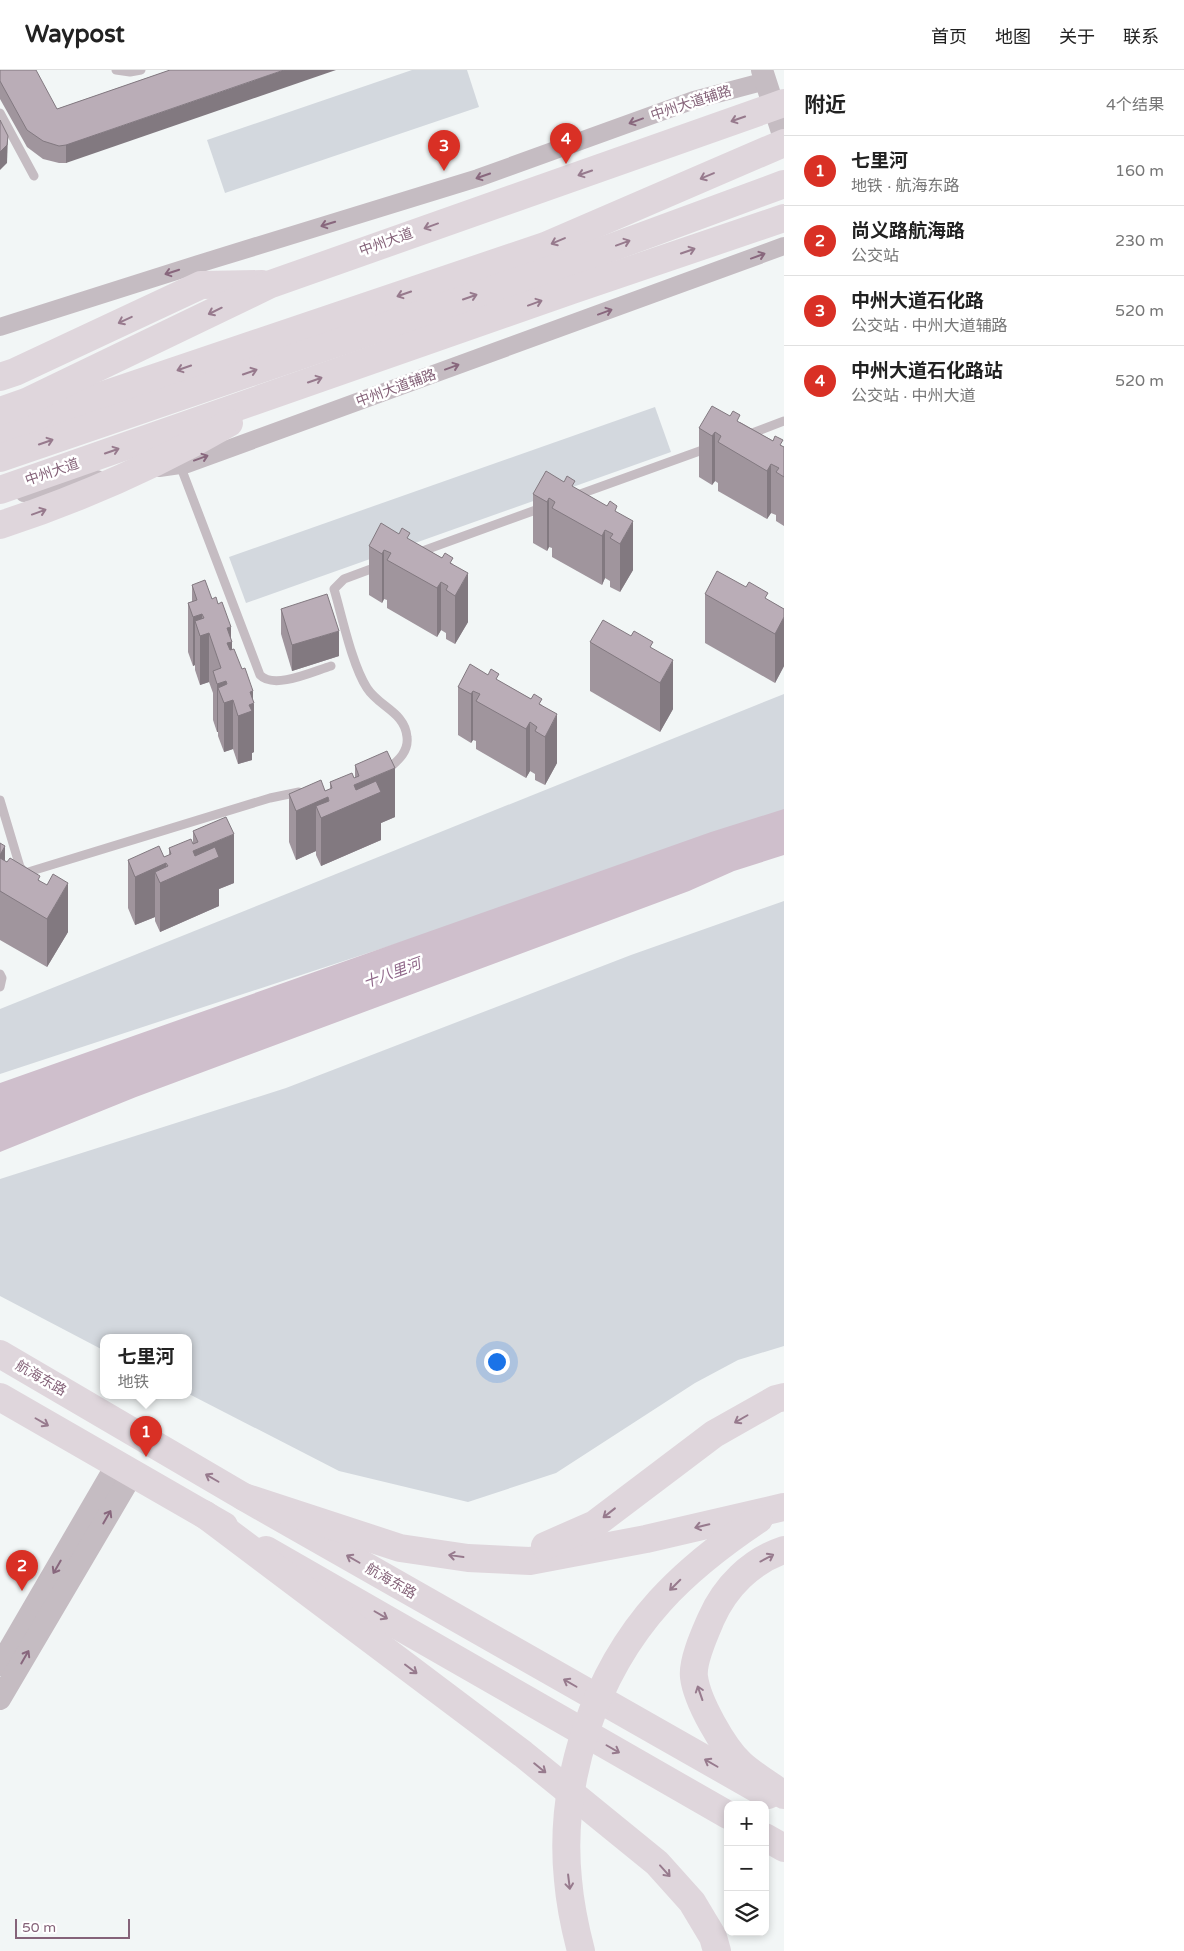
<!DOCTYPE html>
<html lang="zh">
<meta charset="utf-8">
<style>
:root{--surface:#fff;--page:#f6f6f6;--text:#222;--muted:#767676;--line:#e0e0e0;--accent:#d93025}
body{margin:0;font-family:"Varela Round","Noto Sans SC",sans-serif;background:var(--page);color:var(--text)}
.controls{position:absolute;right:15px;bottom:15px;display:grid;overflow:hidden;border-radius:10px;box-shadow:0 2px 8px #0003}
.controls button{width:45px;height:45px;display:grid;place-items:center;padding:0;border:0;border-bottom:1px solid var(--line);background:var(--surface);color:var(--text);font:25px sans-serif}
.scale{position:absolute;left:15px;bottom:12px;width:115px;box-sizing:border-box;padding-left:5px;border:2px solid #856379;border-top:0;font-size:14px;line-height:18px;white-space:nowrap;color:#856379;-webkit-text-stroke:4px #fff;paint-order:stroke}
.you{position:absolute;left:496px;top:1291px;width:18px;height:18px;margin:-12px;border:4px solid #fff;border-radius:50%;background:#1a73e8;box-shadow:0 0 0 8px #1a73e833}
.badge{display:grid;place-items:center;width:32px;height:32px;border-radius:50%;background:var(--accent);color:#fff;font-size:16px;font-weight:700}
.pin{position:absolute;translate:-50% -41px;filter:drop-shadow(0 1px 2px #0008)}
.pin::after{content:'';position:absolute;top:26px;width:18px;height:15px;background:inherit;clip-path:polygon(0 0,100% 0,50% 100%)}
.popup{position:absolute;left:100px;top:1264px;width:92px;height:65px;box-sizing:border-box;display:grid;place-content:center;border-radius:10px;background:var(--surface);filter:drop-shadow(0 1px 4px #0005);font-size:16px;white-space:nowrap;color:var(--muted)}
.popup b{font-size:19px;color:var(--text)}
.popup::after{content:'';position:absolute;left:50%;top:100%;margin-left:-10px;border:10px solid transparent;border-top-color:var(--surface)}
.list{margin:0;padding:0;list-style:none}
h2{display:flex;justify-content:space-between;align-items:center;height:65px;margin:0;padding:0 20px;font-size:21px}
h2 small{font-size:16px;font-weight:400;color:var(--muted)}
.list li{display:grid;grid-template-columns:32px 1fr auto;gap:15px;align-items:center;box-sizing:border-box;height:70px;padding:0 20px;border-top:1px solid var(--line)}
.list b{display:block;font-size:19px;white-space:nowrap}
.list p{margin:0;font-size:16px;white-space:nowrap;color:var(--muted)}
.list em{font-size:16px;font-style:normal;color:var(--muted)}
.icon{flex:none;width:28px;height:28px;fill:none;stroke:currentColor;stroke-width:2;stroke-linecap:round;stroke-linejoin:round}
.map{position:relative;flex:none;width:784px;height:1881px;overflow:hidden}
header{display:flex;align-items:center;gap:30px;box-sizing:border-box;height:70px;padding:0 25px;background:var(--surface);border-bottom:1px solid var(--line)}
header strong{font-size:24px}
nav{display:flex;gap:28px;margin-inline-start:auto;font-size:18px}
main{display:flex}
aside{flex:1;background:var(--surface)}
.map>svg:first-child{display:block}
.green{fill:#d3d8de}
.water{fill:#cfbfcc}
.lines{fill:none;stroke-linecap:round;stroke-linejoin:round}
.service{stroke:#c5bcc2;stroke-width:9}
.minor{stroke:#c5bcc2;stroke-width:18}
.tertiary{stroke:#c5bcc2;stroke-width:22}
.primary{stroke:#dfd6dc;stroke-width:28}
.trunk{stroke:#dfd6dc;stroke-width:28}
.motorway{stroke:#dfd6dc;stroke-width:28}
.wall{fill:#a0959d}
.shaded-wall{fill:#827980}
.building{fill:#baadb7;stroke:#827980}
.oneway{stroke:#977a8d}
.oneway2{stroke:#88677d}
.labels{text-anchor:middle;dominant-baseline:central;stroke-width:5;stroke-linejoin:round;paint-order:stroke}
.street-label{font-size:14px;fill:#856379;stroke:#fff}
.water-label{font-size:15px;font-style:italic;fill:#90688a;stroke:#fff}
</style>
<header>
<strong>Waypost</strong>
<nav><a>首页</a><a>地图</a><a>关于</a><a>联系</a></nav>
</header>
<main>
<div class="map">
<svg width="784" height="1881" viewBox="0 0 784 1881">
<rect width="100%" height="100%" fill="#f2f6f6"/>
<!-- green -->
<g class="green">
<path d="M412,0h55l12,37 -254,86 -18,-53z"/>
<path d="M655,337l16,45 -425,151 -17,-46z"/>
<path d="M784,624v122l-784,258v-65z"/>
<path d="M784,831v445l-46,14 -43,23 -139,90 -88,29 -129,-31 -150,-77 -1,-56h-84l-1,12 -103,-54v-117l286,-91 345,-133z"/>
</g>
<!-- water -->
<path class="water" d="M784,739v46l-50,16 -45,20 -553,206 -136,55v-69l711,-251z"/>
<g class="lines">
<!-- service -->
<g class="service">
<path d="M116,0l14,2 11,-2"/>
<path d="M0,43l34,63"/>
<path d="M747,365l37,-14"/>
<path d="M180,395l80,210c14,15 54,-4 71,-9"/>
<path d="M572,427l136,-49"/>
<path d="M417,483l127,-46"/>
<path d="M379,496l-35,13 -10,10c8,27 18,76 33,99 12,19 38,24 40,49 2,16 -11,25 -21,34"/>
<path d="M0,730l20,67 5,6 245,-75 29,-6"/>
<path d="M0,904l2,4 -2,9"/>
</g>
<!-- minor -->
<g class="minor">
<path d="M0,257l208,-66 270,-83 216,-78 72,-19"/>
<path d="M159,398l28,-4 597,-218"/>
<path d="M24,423l73,-14"/>
</g>
<!-- tertiary -->
<g class="tertiary">
<path d="M762,0l22,68"/>
<path d="M0,1595l117,-201"/>
<path d="M0,1629l133,-226"/>
</g>
<!-- primary -->
<g class="primary">
<path d="M0,360l545,-184 239,-103"/>
<path d="M0,388l559,-191 225,-83"/>
<path d="M0,1284l244,143 524,298"/>
<path d="M0,1327l224,129"/>
<path d="M266,1480l462,265"/>
<path d="M765,1767l19,11"/>
</g>
<!-- trunk -->
<g class="trunk">
<path d="M0,307l15,-5 186,-87 61,-1"/>
<path d="M0,341l26,-9 245,-118 513,-181"/>
<path d="M0,420l572,-200 212,-72"/>
<path d="M0,455c79,-26 157,-60 229,-102"/>
</g>
<!-- motorway -->
<g class="motorway">
<path d="M244,1427l156,51 68,10 62,3 116,-22 138,-32"/>
<path d="M204,1444l319,240 134,109 35,39 21,35 4,14"/>
<path d="M545,1476l50,-22 119,-90 62,-35 8,-2"/>
<path d="M784,1480c-33,11 -59,37 -73,69 -6,14 -19,42 -17,58 3,24 29,70 47,87 12,11 29,21 43,31"/>
<path d="M581,1881c-6,-23 -11,-47 -13,-71 -10,-98 26,-206 92,-279 29,-32 63,-58 99,-82"/>
</g>
</g>
<!-- wall -->
<g class="wall">
<path d="M0,0l57,39 113,-39 -104,93h-7l-16,-4 -16,-12 -27,-48z"/>
<path d="M740,352l44,25v79l-8,-5v-6l-5,-2 -4,6 -49,-28v-8l-3,-2 -3,4 -13,-8v-49z"/>
<path d="M575,418l42,25 16,57 -13,22 -10,-5v-6l-5,-3 -3,7 -50,-28v-9l-3,-1 -2,4 -14,-8v-49z"/>
<path d="M399,464l54,30 15,58 -13,22 -9,-5v-6l-5,-3 -4,7 -50,-29v-8l-3,-1 -2,4 -13,-8v-49z"/>
<path d="M192,515l20,14 19,39 1,11 21,51 1,52 -2,1v7l-14,4 -5,-15 -9,3 -6,-16v-4h-1l-4,-12v-27l-4,-11 -9,3 -5,-15v-5l-2,1 -5,-14v-49l4,-1z"/>
<path d="M705,524l63,6 16,9v57l-9,17 -70,-40z"/>
<path d="M281,539l58,47 -47,15 -11,-37z"/>
<path d="M590,572l63,7 20,60 -13,23 -70,-41z"/>
<path d="M499,611l43,24 15,58 -12,22 -10,-5v-6l-5,-3 -4,7 -50,-29v-8l-3,-1 -2,3 -13,-8v-48z"/>
<path d="M355,695l40,52 -14,6v17l-60,26 -5,-11v-4l-20,9 -7,-18v-48l36,-3 5,-2v-7l25,-4z"/>
<path d="M193,761l41,52 -15,6v17l-59,26 -5,-11v-4l-20,8 -7,-17v-48l36,-3 5,-2v-7l24,-4z"/>
<path d="M0,773l5,18 35,20 28,51 -21,35 -47,-27z"/>
</g>
<!-- shaded-wall -->
<g class="shaded-wall">
<path d="M284,0h52l-270,93v-18z"/>
<path d="M8,66l-1,27 -7,7v-18z"/>
<path d="M715,362v49l-3,4v-49z"/>
<path d="M771,394v49l-4,6v-48z"/>
<path d="M549,428v49l-2,4v-49z"/>
<path d="M633,451v49l-13,22v-48z"/>
<path d="M605,460v48l-3,7v-49z"/>
<path d="M384,480v49l-2,4v-49z"/>
<path d="M468,503v49l-13,22v-48z"/>
<path d="M441,512v48l-4,7v-49z"/>
<path d="M202,544v21l7,-2v49l-9,3v-49l-5,-15v44l-2,1v-49z"/>
<path d="M784,547v49l-9,17v-49z"/>
<path d="M231,557v15h1v48l-5,2v-64z"/>
<path d="M339,561v25l-47,15v-26z"/>
<path d="M673,590v49l-13,23v-49z"/>
<path d="M226,611v21l7,-2v49l-9,3v-49l-6,-15v44h-1v-48z"/>
<path d="M253,621v13l1,-1v49l-2,1v7l-14,4v-48l12,-24z"/>
<path d="M473,621v49l-2,3v-49z"/>
<path d="M557,644v49l-12,22v-48z"/>
<path d="M530,652v49l-4,7v-49z"/>
<path d="M395,698v49l-14,6v17l-60,26v-48l-5,-12v45l-20,9v-49l32,-14v18l26,-30z"/>
<path d="M234,764v49l-15,6v17l-59,26v-49l-5,-11v45l-20,8v-48l31,-14v18l27,-30z"/>
<path d="M5,776v48l-5,-3v-36z"/>
<path d="M68,813v49l-21,35v-48z"/>
</g>
<!-- building -->
<g class="building">
<path d="M0,0h36l21,39 113,-39h114l-218,75 -7,1 -16,-5 -16,-11 -27,-49z"/>
<path d="M0,50l8,16 -1,9 -7,7z"/>
<path d="M712,336l18,10 3,-5 7,4 -3,6 36,20 2,-5 8,4 -3,5 4,2v30l-8,-5 3,-4 -8,-4 -4,7 -49,-29 3,-6 -6,-4 -3,4 -13,-8z"/>
<path d="M546,401l18,11 3,-6 8,5 -3,5 35,20 3,-5 7,5 -2,5 18,10 -13,23 -10,-6 3,-4 -8,-4 -3,6 -50,-28 3,-6 -6,-4 -2,4 -14,-8z"/>
<path d="M381,453l18,11 3,-6 8,5 -3,5 35,20 3,-5 8,5 -3,5 18,10 -13,23 -9,-6 2,-4 -7,-4 -4,6 -50,-28 4,-7 -7,-3 -2,4 -13,-8z"/>
<path d="M717,501l29,16 3,-5 19,11 -3,5 19,11v8l-9,17 -70,-40z"/>
<path d="M205,510l7,19 4,-2 2,7 4,-2 9,25 -4,1 5,14 -5,1 3,7 4,-1 8,20 3,-1 8,23 -3,1 4,11 -5,2 3,6 -14,5 -5,-16 -9,3 -6,-15 9,-4 -1,-3 -9,3 -4,-13 8,-3 -12,-35 -9,3 -5,-15 9,-3 -2,-4 -9,3 -5,-14 9,-3 -5,-15z"/>
<path d="M327,524l12,37 -47,14 -11,-36z"/>
<path d="M603,550l28,16 3,-5 19,11 -3,5 23,13 -13,23 -70,-41z"/>
<path d="M470,594l18,11 3,-6 8,5 -3,5 35,20 3,-5 8,5 -3,5 18,10 -12,23 -10,-6 2,-4 -7,-5 -4,7 -50,-28 4,-7 -7,-3 -2,3 -13,-7z"/>
<path d="M387,681l8,17 -41,17 2,5 20,-9 5,11 -60,26 -5,-12 13,-5 -1,-4 -32,14 -7,-17 32,-14 4,11 7,-3 -2,-6 22,-9 2,5 5,-2 -4,-11z"/>
<path d="M226,747l8,17 -41,17 2,5 20,-9 4,10 -59,26 -5,-11 13,-6 -2,-3 -31,14 -7,-17 31,-14 5,11 7,-3 -2,-6 22,-9 2,5 5,-2 -5,-11z"/>
<path d="M0,773l5,3 -5,9z"/>
<path d="M0,788l7,4 3,-4 30,18 -2,4 9,5 6,-11 15,9 -21,36 -47,-28z"/>
</g>
<!-- one-way arrows -->
<defs><path id="oneway-shaft" d="M-6 0H5M1.5-3L5.5 0L1.5 3" fill="none" stroke-width="1.6" stroke-linecap="round" stroke-linejoin="round" transform="scale(1.25)"/></defs>
<g class="oneway">
<use href="#oneway-shaft" transform="translate(738 49) rotate(161)"/>
<use href="#oneway-shaft" transform="translate(585 103) rotate(161)"/>
<use href="#oneway-shaft" transform="translate(707 106) rotate(157)"/>
<use href="#oneway-shaft" transform="translate(431 156) rotate(160)"/>
<use href="#oneway-shaft" transform="translate(558 171) rotate(157)"/>
<use href="#oneway-shaft" transform="translate(623 173) rotate(-20)"/>
<use href="#oneway-shaft" transform="translate(688 181) rotate(-19)"/>
<use href="#oneway-shaft" transform="translate(404 224) rotate(161)"/>
<use href="#oneway-shaft" transform="translate(470 227) rotate(-19)"/>
<use href="#oneway-shaft" transform="translate(535 233) rotate(-20)"/>
<use href="#oneway-shaft" transform="translate(215 241) rotate(154)"/>
<use href="#oneway-shaft" transform="translate(125 250) rotate(155)"/>
<use href="#oneway-shaft" transform="translate(184 298) rotate(161)"/>
<use href="#oneway-shaft" transform="translate(250 302) rotate(-19)"/>
<use href="#oneway-shaft" transform="translate(315 310) rotate(-19)"/>
<use href="#oneway-shaft" transform="translate(46 372) rotate(-19)"/>
<use href="#oneway-shaft" transform="translate(112 381) rotate(-19)"/>
<use href="#oneway-shaft" transform="translate(39 442) rotate(-20)"/>
<use href="#oneway-shaft" transform="translate(741 1349) rotate(150)"/>
<use href="#oneway-shaft" transform="translate(42 1352) rotate(30)"/>
<use href="#oneway-shaft" transform="translate(212 1408) rotate(-150)"/>
<use href="#oneway-shaft" transform="translate(609 1443) rotate(142)"/>
<use href="#oneway-shaft" transform="translate(702 1456) rotate(167)"/>
<use href="#oneway-shaft" transform="translate(456 1486) rotate(-172)"/>
<use href="#oneway-shaft" transform="translate(767 1488) rotate(-28)"/>
<use href="#oneway-shaft" transform="translate(353 1489) rotate(-150)"/>
<use href="#oneway-shaft" transform="translate(675 1515) rotate(135)"/>
<use href="#oneway-shaft" transform="translate(381 1545) rotate(30)"/>
<use href="#oneway-shaft" transform="translate(411 1599) rotate(37)"/>
<use href="#oneway-shaft" transform="translate(570 1613) rotate(-150)"/>
<use href="#oneway-shaft" transform="translate(700 1623) rotate(-109)"/>
<use href="#oneway-shaft" transform="translate(613 1679) rotate(30)"/>
<use href="#oneway-shaft" transform="translate(711 1693) rotate(-150)"/>
<use href="#oneway-shaft" transform="translate(540 1698) rotate(39)"/>
<use href="#oneway-shaft" transform="translate(665 1801) rotate(48)"/>
<use href="#oneway-shaft" transform="translate(569 1812) rotate(83)"/>
</g>
<g class="oneway2">
<use href="#oneway-shaft" transform="translate(636 51) rotate(160)"/>
<use href="#oneway-shaft" transform="translate(483 106) rotate(161)"/>
<use href="#oneway-shaft" transform="translate(328 154) rotate(163)"/>
<use href="#oneway-shaft" transform="translate(758 186) rotate(-20)"/>
<use href="#oneway-shaft" transform="translate(172 202) rotate(162)"/>
<use href="#oneway-shaft" transform="translate(605 242) rotate(-20)"/>
<use href="#oneway-shaft" transform="translate(452 297) rotate(-20)"/>
<use href="#oneway-shaft" transform="translate(201 388) rotate(-20)"/>
<use href="#oneway-shaft" transform="translate(107 1447) rotate(-60)"/>
<use href="#oneway-shaft" transform="translate(57 1497) rotate(120)"/>
<use href="#oneway-shaft" transform="translate(25 1587) rotate(-60)"/>
</g>
<g class="labels">
<!-- street labels -->
<g class="street-label">
<text transform="translate(691 33) rotate(-18)">中州大道辅路</text>
<text transform="translate(386 172) rotate(-20)">中州大道</text>
<text transform="translate(396 318) rotate(-20)">中州大道辅路</text>
<text transform="translate(52 402) rotate(-19)">中州大道</text>
<text transform="translate(41 1308) rotate(30)">航海东路</text>
<text transform="translate(391 1511) rotate(30)">航海东路</text>
</g>
<!-- water labels -->
<g class="water-label">
<text transform="translate(392 903) rotate(-20)">十八里河</text>
</g>
</g>
</svg>
<div class="controls">
<button>+</button>
<button>−</button>
<button><svg class="icon" aria-label="layers" viewBox="0 0 24 24"><path d="M12 4l9 5-9 5-9-5zM3 14l9 5 9-5"/></svg></button>
</div>
<div class="scale">50 m</div>
<div class="you"></div>
<div class="pin badge" style="left:146px;top:1387px">1</div>
<div class="popup"><b>七里河</b>地铁</div>
<div class="pin badge" style="left:22px;top:1521px">2</div>
<div class="pin badge" style="left:444px;top:101px">3</div>
<div class="pin badge" style="left:566px;top:94px">4</div>
</div>
<aside>
<h2>附近<small>4个结果</small></h2>
<ul class="list">
<li><span class="badge">1</span><div><b>七里河</b><p>地铁 · 航海东路</p></div><em>160 m</em></li>
<li><span class="badge">2</span><div><b>尚义路航海路</b><p>公交站</p></div><em>230 m</em></li>
<li><span class="badge">3</span><div><b>中州大道石化路</b><p>公交站 · 中州大道辅路</p></div><em>520 m</em></li>
<li><span class="badge">4</span><div><b>中州大道石化路站</b><p>公交站 · 中州大道</p></div><em>520 m</em></li>
</ul>
</aside>
</main>
